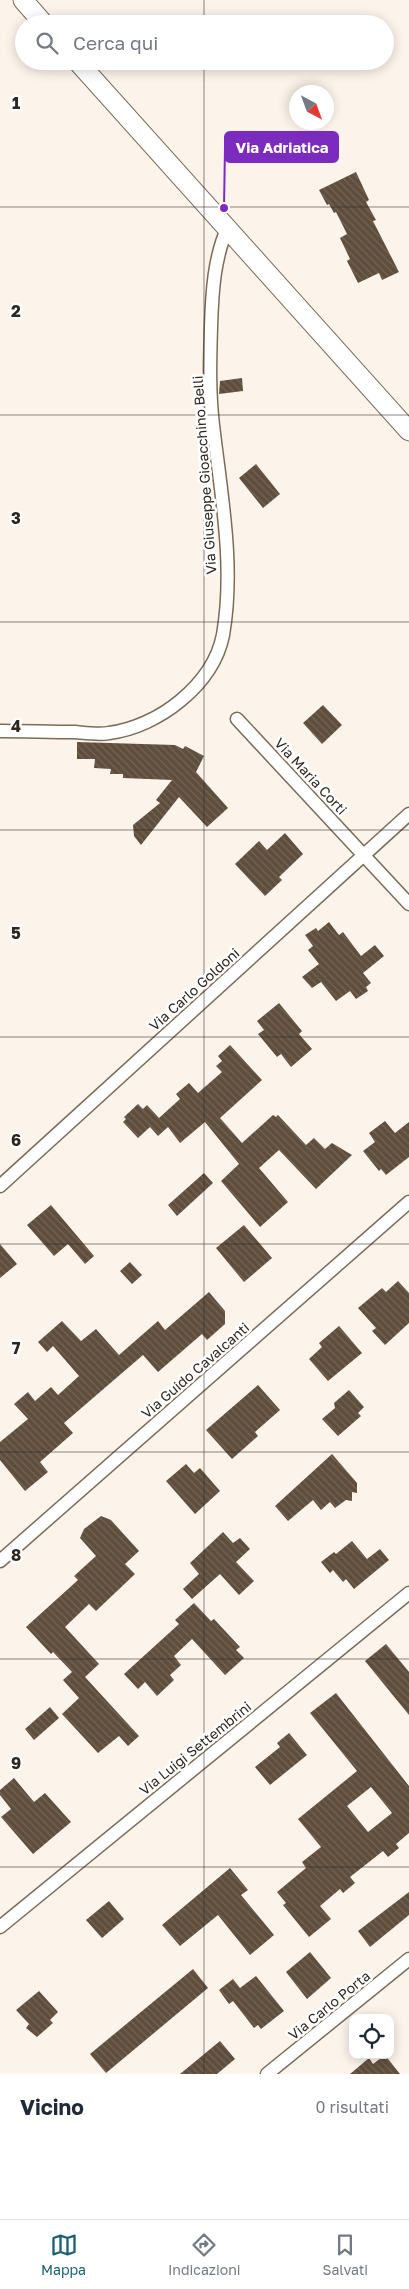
<!DOCTYPE html>
<html lang="it">
<style>
:root{--surface:#fff;--page:#f2f2f3;--text:#1f2937;--muted:#747a83;--line:#e0e1e3;--accent:#1b6172}
body{margin:0;font-family:"Golos Text",sans-serif;background:var(--page);color:var(--text)}
.controls{position:absolute;right:15px;bottom:15px;display:grid;overflow:hidden;border-radius:10px;box-shadow:0 2px 12px #0003}
.controls button{width:45px;height:45px;display:grid;place-items:center;padding:0;border:0;border-bottom:1px solid var(--line);background:var(--surface);color:var(--text);font:25px sans-serif}
.compass{position:absolute;left:289px;top:85px;width:45px;height:45px;border-radius:50%;background:var(--surface);box-shadow:0 2px 12px #0003;rotate:139deg}
.list{margin:0;padding:0;list-style:none}
h2{display:flex;justify-content:space-between;align-items:center;height:65px;margin:0;padding:0 20px;font-size:21px}
h2 small{font-size:16px;font-weight:400;color:var(--muted)}
.icon{flex:none;width:28px;height:28px;fill:none;stroke:currentColor;stroke-width:2;stroke-linecap:round;stroke-linejoin:round}
.map{position:relative;flex:none;width:409px;height:2074px;overflow:hidden}
.search{position:absolute;background:var(--surface);box-shadow:0 2px 12px #0003;left:15px;right:15px;top:15px;height:55px;display:flex;align-items:center;gap:12px;box-sizing:border-box;padding:0 18px;border-radius:28px;color:var(--muted);font-size:19px}
.sheet{height:145px;background:var(--surface)}
nav{display:flex;justify-content:space-around;align-items:center;box-sizing:border-box;height:70px;border-top:1px solid var(--line);background:var(--surface);font-size:14px;color:var(--muted)}
nav a{display:grid;justify-items:center;gap:2px}
nav .on{color:var(--accent)}
.map>svg:first-child{display:block}
.building{fill:url(#building-back-hatch);fill-rule:evenodd}
.lines{fill:none;stroke-linecap:round;stroke-linejoin:round}
.street-casing{stroke:#7c6b59;stroke-width:15}
.secondary-casing{stroke:#7c6b59;stroke-width:21}
.street{stroke:#fff;stroke-width:12}
.secondary{stroke:#fff;stroke-width:19}
.grid{fill:none;stroke:#2e261f;stroke-width:1;stroke-opacity:0.55}
.labels{text-anchor:middle;dominant-baseline:central;stroke-width:5;stroke-linejoin:round;paint-order:stroke}
.street-label{font-size:14px;fill:#2e261f;stroke:#fff}
.grid-label{font-size:16px;text-anchor:middle;font-weight:bold;fill:#2e261f;stroke:#fff;stroke-width:5;stroke-linejoin:round;paint-order:stroke}
.leader{fill:none;stroke:#7b2cbf;stroke-width:2}
.callout-dot{fill:#7b2cbf;stroke:#fff;stroke-width:2}
.callout{fill:#7b2cbf;stroke:#7b2cbf;stroke-width:2}
.callout-label{font-size:15px;text-anchor:middle;font-weight:bold;fill:#fff}
</style>
<div class="map">
<svg width="409" height="2074" viewBox="0 0 409 2074">
<defs>
<pattern id="building-back-hatch" width="6" height="6" patternUnits="userSpaceOnUse" patternTransform="scale(1.25)"><rect width="6" height="6" fill="#5f4e3d"/><path d="M-1 5l2 2M0 0l6 6M5-1l2 2" fill="none" stroke="#726456"/></pattern>
</defs>
<rect width="100%" height="100%" fill="#fcf4eb"/>
<!-- building -->
<g class="building">
<path d="M356,172l13,28 -3,2 10,18 -3,1 26,51 -17,8 -3,-7 -21,10 -11,-22 3,-2 -10,-21 7,-4 -11,-22 -2,1 -5,-9 -2,1 -8,-15z"/>
<path d="M242,378l1,13 -24,3 1,-13z"/>
<path d="M256,464l24,30 -17,14 -24,-30z"/>
<path d="M323,705l19,20 -20,19 -19,-21z"/>
<path d="M77,742l98,3 8,4 2,-3 19,10 -8,16 32,36 -21,19 -28,-30 -38,48 -7,-9 -1,-11 27,-22 -4,-3 16,-20 -49,-2v-4h-13l1,-5 -17,-1 1,-9h-18z"/>
<path d="M285,833l18,21 -24,23 3,3 -17,16 -30,-32 24,-23 8,9z"/>
<path d="M329,922l10,13 4,-3 18,24 14,-11 9,11 -21,17 8,10 -5,4 2,4 -12,8 -6,-8 -14,10 -15,-19 -9,6 -10,-11 17,-13 -11,-14 5,-4 -8,-11 11,-7 2,3z"/>
<path d="M279,1003l23,28 -3,3 13,15 -21,18 -10,-13 -4,3 -19,-23 6,-4 -7,-9z"/>
<path d="M230,1045l32,35 -42,38 22,25 31,-28 3,2 2,-2 28,30 8,-7 11,11 7,-6 20,12 -36,34 -37,-39 -20,18 29,34 -28,25 -39,-46 18,-17 -34,-42 -25,21 -12,-16 -10,9 -8,-9 -12,11 -15,-16 3,-3 -2,-2 14,-13 5,5 4,-4 12,13 21,-19 -4,-5 13,-11 9,10 24,-21 -6,-6 6,-5 -4,-5z"/>
<path d="M385,1121l10,12 14,-11v35l-23,18 -5,-6 -2,2 -16,-20 12,-9 -6,-9z"/>
<path d="M204,1173l9,10 -36,33 -9,-11z"/>
<path d="M51,1205l43,51 -9,8 -17,-20 -14,12 -27,-31z"/>
<path d="M244,1225l28,33 -28,24 -28,-34z"/>
<path d="M0,1244l17,20 -17,14z"/>
<path d="M130,1262l12,13 -10,9 -12,-13z"/>
<path d="M398,1281l11,12v30l-24,22 -13,-14 4,-3 -18,-20 24,-20 4,4z"/>
<path d="M209,1292l16,19v13l-18,16 -5,-6 -44,38 -15,-17 -79,68 9,10 -33,29 8,10 -23,19 -25,-31v-18l28,-23 -14,-15 14,-12 7,9 16,-14 7,8 21,-19 -26,-30 -6,6 -9,-10 24,-21 19,20 15,-12 23,26 39,-34 7,9z"/>
<path d="M339,1326l23,27 -34,28 -19,-22 13,-12 -3,-4z"/>
<path d="M258,1385l22,25 -25,22 3,4 -26,23 -26,-29z"/>
<path d="M349,1390l15,17 -6,6 3,3 -23,20 -16,-17 13,-11 -1,-5z"/>
<path d="M332,1454l25,29v10l-5,-1v9l-6,-1 -11,8 -5,-6 -9,8 -8,-10 -25,21 -13,-15z"/>
<path d="M186,1464l8,9 6,-5 20,23 -25,23 -29,-33z"/>
<path d="M101,1516l10,4 28,31 -14,13 10,10 -39,37 -7,-7 -24,23 34,37 -14,13 54,59 -11,10 -9,-10 -21,17 -36,-39 17,-16 -16,-18 9,-8 -19,-20 -2,2 -25,-27 52,-47 -4,-4 22,-20 -16,-18 4,-9z"/>
<path d="M223,1532l10,11 7,-5 10,11 -14,13 18,19 -15,14 -19,-21 -28,25 -9,-10 16,-15 -9,-11z"/>
<path d="M352,1541l15,18 13,-10 9,11 -35,29 -8,-10 -3,3 -10,-12 -3,3 -9,-11 13,-10 2,2z"/>
<path d="M194,1603l17,18 3,-2 26,28 -4,3 8,8 -19,17 -33,-36 -18,17 7,9 -11,10 4,5 -17,16 -12,-14 -7,7 -14,-15 55,-50 -4,-4z"/>
<path d="M386,1644l23,28v43l-44,-54z"/>
<path d="M336,1693l73,93v47l-13,11 3,4 -11,9 -5,-6 -33,26 5,6 -12,10 -3,-4 -20,17 11,13 -22,18 -26,-32 3,-2 -9,-11 29,-24 -4,-6 19,-15 -23,-28 59,-48 -47,-58zM371,1787l21,26 -24,19 -21,-26z"/>
<path d="M50,1707l9,11 -25,22 -9,-11z"/>
<path d="M289,1733l18,22 -37,30 -15,-18 25,-20 -3,-4z"/>
<path d="M14,1778l20,24 11,-9 26,29 -38,32 -32,-37 10,-8 -11,-14v-5z"/>
<path d="M230,1868l18,22 -7,5 33,40 -24,20 -32,-40 -38,31 -18,-21z"/>
<path d="M409,1892v23l-39,32 -12,-16z"/>
<path d="M109,1901l15,18 -22,19 -16,-18z"/>
<path d="M310,1952l21,26 -24,21 -21,-27z"/>
<path d="M193,1969l15,19 -102,85 -16,-19z"/>
<path d="M256,1976l28,35 -23,18 -3,-4 -4,3 -21,-27 -4,3 -10,-14 14,-11 7,9z"/>
<path d="M39,1991l19,21 -8,8 3,3 -16,14 -11,-9 3,-4 -13,-14z"/>
<path d="M220,2041l15,18 -18,15h-37z"/>
<path d="M385,2055l15,19h-50l19,-16 4,6z"/>
</g>
<g class="lines">
<!-- street casing -->
<g class="street-casing">
<g id="street">
<path d="M237,719l172,185"/>
<path d="M0,731c25,0 50,1 75,1 11,1 24,3 34,1 49,-6 104,-48 114,-98 12,-69 -2,-141 -10,-210 -4,-33 -3,-66 -2,-98 1,-34 3,-70 17,-100"/>
<path d="M0,1186l409,-372"/>
<path d="M0,1561l409,-359"/>
<path d="M0,1927l409,-334"/>
<path d="M267,2074l142,-115"/>
</g>
</g>
<!-- secondary casing -->
<g class="secondary-casing">
<g id="secondary">
<path d="M23,0l21,24"/>
<path d="M77,61l332,370"/>
</g>
</g>
<!-- street -->
<use href="#street" class="street"/>
<!-- secondary -->
<use href="#secondary" class="secondary"/>
</g>
<!-- grid -->
<path class="grid" d="M204,0v24M204,61v2013M0,207h409M0,415h409M0,622h409M0,830h409M0,1037h409M0,1244h409M0,1452h409M0,1659h409M0,1867h409"/>
<g class="labels">
<!-- street labels -->
<g class="street-label">
<text transform="translate(204 475) rotate(-94)">Via Giuseppe Gioacchino Belli</text>
<text transform="translate(311 776) rotate(47)">Via Maria Corti</text>
<text transform="translate(194 989) rotate(-42)">Via Carlo Goldoni</text>
<text transform="translate(195 1370) rotate(-41)">Via Guido Cavalcanti</text>
<text transform="translate(195 1748) rotate(-39)">Via Luigi Settembrini</text>
<text transform="translate(329 2005) rotate(-39)">Via Carlo Porta</text>
</g>
</g>
<g class="grid-label">
<text x="16" y="109">1</text>
<text x="16" y="317">2</text>
<text x="16" y="524">3</text>
<text x="16" y="732">4</text>
<text x="16" y="939">5</text>
<text x="16" y="1146">6</text>
<text x="16" y="1354">7</text>
<text x="16" y="1561">8</text>
<text x="16" y="1769">9</text>
</g>
<!-- callouts -->
<path class="leader" d="M224 208L225 147"/>
<circle class="callout-dot" cx="224" cy="208" r="5"/>
<rect class="callout" x="225" y="132" width="113" height="30" rx="5"/>
<g class="callout-label">
<text x="282" y="153">Via Adriatica</text>
</g>
</svg>
<div class="controls">
<button><svg class="icon" aria-label="locate" viewBox="0 0 24 24"><circle cx="12" cy="12" r="6"/><path d="M12 2v4M12 18v4M2 12h4M18 12h4"/></svg></button>
</div>
<svg class="compass" viewBox="-18 -18 36 36"><path d="M0-13l5 13h-10z" fill="#e53935"/><path d="M0 13l5-13h-10z" fill="#747a83"/></svg>
<div class="search"><svg class="icon" aria-label="search" viewBox="0 0 24 24"><circle cx="10" cy="10" r="6"/><path d="M15 15l6 6"/></svg>Cerca qui</div>
</div>
<section class="sheet">
<h2>Vicino<small>0 risultati</small></h2>
<ul class="list">
</ul>
</section>
<nav>
<a class="on"><svg class="icon" aria-label="map" viewBox="0 0 24 24"><path d="M3 6l6-2 6 2 6-2v14l-6 2-6-2-6 2zM9 4v14M15 6v14"/></svg>Mappa</a>
<a><svg class="icon" aria-label="directions" viewBox="0 0 24 24"><path d="M12 3l9 9-9 9-9-9zM9 14v-3h6M13 9l2 2-2 2"/></svg>Indicazioni</a>
<a><svg class="icon" aria-label="saved" viewBox="0 0 24 24"><path d="M7 4h10v16l-5-4-5 4z"/></svg>Salvati</a>
</nav>
